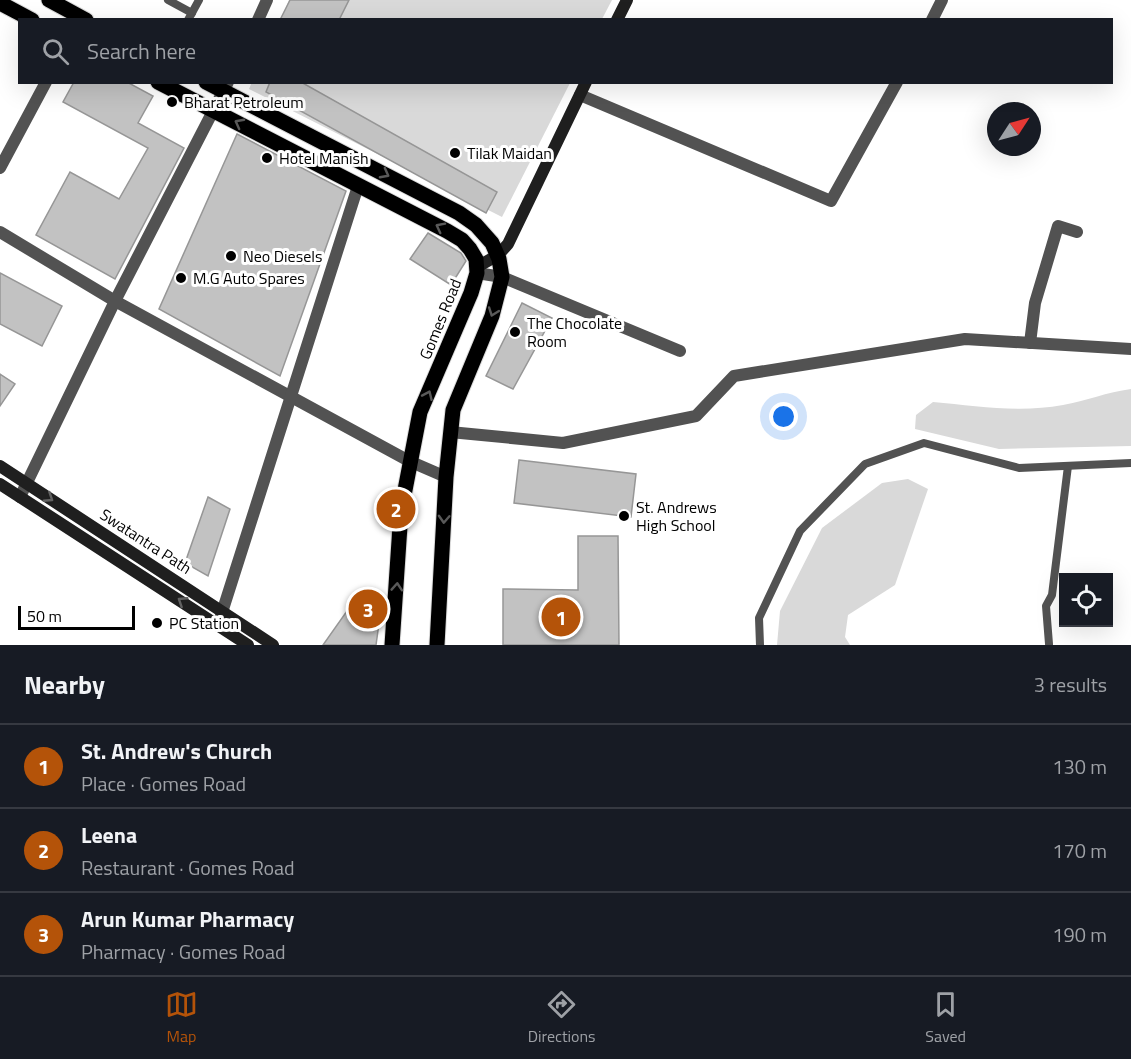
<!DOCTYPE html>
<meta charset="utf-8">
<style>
:root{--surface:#171b24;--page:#242831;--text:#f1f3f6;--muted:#9ea1a6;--line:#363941;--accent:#b45309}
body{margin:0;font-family:"Titillium Web",sans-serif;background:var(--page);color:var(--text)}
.controls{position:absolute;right:18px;bottom:18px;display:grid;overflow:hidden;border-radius:0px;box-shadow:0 6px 24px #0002}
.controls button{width:54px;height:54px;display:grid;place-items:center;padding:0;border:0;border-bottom:2px solid var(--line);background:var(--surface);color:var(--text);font:30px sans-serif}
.compass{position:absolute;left:987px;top:102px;width:54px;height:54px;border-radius:50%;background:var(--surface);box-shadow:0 6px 24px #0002;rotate:54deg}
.scale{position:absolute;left:18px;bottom:15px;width:117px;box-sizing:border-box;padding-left:6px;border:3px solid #000;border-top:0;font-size:16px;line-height:21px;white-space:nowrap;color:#000;-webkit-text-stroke:4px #fff;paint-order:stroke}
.you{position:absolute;left:784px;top:417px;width:21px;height:21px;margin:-15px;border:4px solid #fff;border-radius:50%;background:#1a73e8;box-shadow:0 0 0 9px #1a73e833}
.badge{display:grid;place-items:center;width:39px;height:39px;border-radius:50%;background:var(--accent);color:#fff;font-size:20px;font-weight:700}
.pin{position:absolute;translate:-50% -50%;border:3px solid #fff;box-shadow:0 2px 6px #0006}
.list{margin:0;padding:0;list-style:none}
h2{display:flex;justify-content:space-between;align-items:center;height:78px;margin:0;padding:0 24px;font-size:26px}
h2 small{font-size:20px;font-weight:400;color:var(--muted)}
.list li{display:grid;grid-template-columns:39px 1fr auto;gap:18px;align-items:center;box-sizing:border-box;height:84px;padding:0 24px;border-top:2px solid var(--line)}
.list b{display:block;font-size:22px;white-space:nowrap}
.list p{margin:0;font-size:20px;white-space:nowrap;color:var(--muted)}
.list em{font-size:20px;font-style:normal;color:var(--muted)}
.icon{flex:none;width:33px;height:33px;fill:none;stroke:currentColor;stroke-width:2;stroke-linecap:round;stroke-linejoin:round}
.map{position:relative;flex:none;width:1131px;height:645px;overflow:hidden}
.search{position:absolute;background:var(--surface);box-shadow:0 6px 24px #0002;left:18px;right:18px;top:18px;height:66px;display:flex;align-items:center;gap:15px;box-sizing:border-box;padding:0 21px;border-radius:0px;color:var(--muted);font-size:22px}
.sheet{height:330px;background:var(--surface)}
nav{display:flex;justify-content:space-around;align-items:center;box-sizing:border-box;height:84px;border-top:2px solid var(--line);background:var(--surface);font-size:16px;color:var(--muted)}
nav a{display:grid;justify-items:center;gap:3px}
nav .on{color:var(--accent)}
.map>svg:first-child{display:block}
.green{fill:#d9d9d9}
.building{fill:#c2c2c2;stroke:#969696;stroke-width:1.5}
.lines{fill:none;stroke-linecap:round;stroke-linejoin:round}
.primary-casing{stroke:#dbdbdb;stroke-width:17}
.lane{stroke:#525252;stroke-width:8}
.street{stroke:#525252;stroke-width:12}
.secondary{stroke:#1f1f1f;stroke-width:12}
.primary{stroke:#000;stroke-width:15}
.oneway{stroke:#595959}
.oneway2{stroke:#626262}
.poi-dot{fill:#000;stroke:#fff;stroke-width:2}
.labels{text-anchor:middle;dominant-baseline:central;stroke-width:6;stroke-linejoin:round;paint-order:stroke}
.poi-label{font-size:16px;fill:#000;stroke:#fff;text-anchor:start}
.street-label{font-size:16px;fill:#000;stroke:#fff}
</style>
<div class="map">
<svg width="1131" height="645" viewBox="0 0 1131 645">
<rect width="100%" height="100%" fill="#fff"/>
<!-- green -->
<g class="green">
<path d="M289,0h323l-10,19 -321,1z"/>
<path d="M252,82l318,1 -68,134 -253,-128z"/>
<path d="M1131,389v57l-132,3 -84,-20 1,-14 17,-13c43,4 87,11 130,3 23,-4 44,-13 68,-16z"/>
<path d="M908,479l20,10 -33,96 -47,30 -3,22 5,8h-73l3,-34 42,-83 60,-45z"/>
</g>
<!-- building -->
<g class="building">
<path d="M290,0h59l-10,20h-59z"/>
<path d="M74,82h53l26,14 -15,27 46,25 -69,131 -79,-44 34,-63 49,27 29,-51 -85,-46z"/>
<path d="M270,82h31l196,110 -11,21 -220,-121z"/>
<path d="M237,134l109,57 -66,185 -121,-67z"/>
<path d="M428,233l33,20 5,8 -15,24 -41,-26z"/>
<path d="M0,273l62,33 -20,40 -42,-22z"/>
<path d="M522,303l30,15 -39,71 -27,-13z"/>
<path d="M0,374l15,10 -15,22z"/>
<path d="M519,460l117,14 -5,43 -117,-14z"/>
<path d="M208,497l22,12 -22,67 -23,-13z"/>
<path d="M578,536h40l1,109h-116v-56l75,1z"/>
<path d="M359,594h24l-7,51h-53z"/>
</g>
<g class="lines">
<!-- primary casing -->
<g class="primary-casing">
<g id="primary">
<path d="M49,0l37,20"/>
<path d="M0,3l32,17"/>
<path d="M158,82l289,149 15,9 8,9 6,10 1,14 -6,20 -51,119 -19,99 -9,134"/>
<path d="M206,82l253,131 17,12 16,18 7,16 3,18 -10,39 -39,94 -7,67 -9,168"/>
</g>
</g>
<!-- lane -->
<g class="lane">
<path d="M168,0l24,13"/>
<path d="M188,20l11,-20"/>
<path d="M1049,644l-3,-38 6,-11 16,-129"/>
<path d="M760,645l-1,-27 41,-87 65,-67 59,-21 95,25 112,-5"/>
</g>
<!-- street -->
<g class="street">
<path d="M258,20l9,-20"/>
<path d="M932,20l10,-20"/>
<path d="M580,95l251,106 66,-119"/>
<path d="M0,168l46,-86"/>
<path d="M0,232l115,69 294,160 37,16"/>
<path d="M477,273l25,4 178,74"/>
<path d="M1030,343l5,-40 23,-77 19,6"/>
<path d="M450,432l113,11 133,-27 38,-40 231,-37 166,10"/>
<path d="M20,497l95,-196 113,-219"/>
<path d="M218,625l140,-439"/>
</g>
<!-- secondary -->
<g class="secondary">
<path d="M617,20l10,-20"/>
<path d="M477,267l21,-12 10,-11 78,-162"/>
<path d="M0,466l273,179"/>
<path d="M0,484l248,161"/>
</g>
<!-- primary -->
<use href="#primary" class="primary"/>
</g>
<!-- one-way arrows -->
<defs><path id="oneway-chevron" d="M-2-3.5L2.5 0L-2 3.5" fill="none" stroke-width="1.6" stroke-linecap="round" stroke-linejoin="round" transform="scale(1.5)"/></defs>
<g class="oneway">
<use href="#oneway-chevron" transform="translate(239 123) rotate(-152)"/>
<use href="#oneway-chevron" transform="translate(385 174) rotate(28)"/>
<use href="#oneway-chevron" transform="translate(440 227) rotate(-153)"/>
<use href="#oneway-chevron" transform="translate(493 312) rotate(110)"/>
<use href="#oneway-chevron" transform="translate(428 395) rotate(-66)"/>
<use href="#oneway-chevron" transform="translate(444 519) rotate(93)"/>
<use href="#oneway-chevron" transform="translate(397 587) rotate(-86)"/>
</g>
<g class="oneway2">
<use href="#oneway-chevron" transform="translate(49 498) rotate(33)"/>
<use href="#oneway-chevron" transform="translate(182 601) rotate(-147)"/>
</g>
<!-- markers -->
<g class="poi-dot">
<circle cx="172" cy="102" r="6"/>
<circle cx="455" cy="153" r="6"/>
<circle cx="267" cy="158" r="6"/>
<circle cx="231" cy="256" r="6"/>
<circle cx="181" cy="278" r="6"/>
<circle cx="515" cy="332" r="6"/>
<circle cx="624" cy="516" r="6"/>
<circle cx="157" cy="623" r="6"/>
</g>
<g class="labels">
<!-- poi labels -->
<g class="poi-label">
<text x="184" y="102">Bharat Petroleum</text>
<text x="467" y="153">Tilak Maidan</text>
<text x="279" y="158">Hotel Manish</text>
<text x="243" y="256">Neo Diesels</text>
<text x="193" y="278">M.G Auto Spares</text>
<text x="527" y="323">The Chocolate<tspan x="527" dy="18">Room</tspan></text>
<text x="636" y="507">St. Andrews<tspan x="636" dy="18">High School</tspan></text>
<text x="169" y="623">PC Station</text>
</g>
<!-- street labels -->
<g class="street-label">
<text transform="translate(440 319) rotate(-68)">Gomes Road</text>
<text transform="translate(146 541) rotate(33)">Swatantra Path</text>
</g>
</g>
</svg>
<div class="controls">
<button><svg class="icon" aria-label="locate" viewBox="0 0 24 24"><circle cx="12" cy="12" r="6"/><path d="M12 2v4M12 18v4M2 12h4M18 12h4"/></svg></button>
</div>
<svg class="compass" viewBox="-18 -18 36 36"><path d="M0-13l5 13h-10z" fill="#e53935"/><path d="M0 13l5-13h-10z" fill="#9ea1a6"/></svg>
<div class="scale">50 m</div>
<div class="you"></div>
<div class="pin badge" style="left:561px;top:617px">1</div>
<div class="pin badge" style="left:396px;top:509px">2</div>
<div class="pin badge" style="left:368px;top:609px">3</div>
<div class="search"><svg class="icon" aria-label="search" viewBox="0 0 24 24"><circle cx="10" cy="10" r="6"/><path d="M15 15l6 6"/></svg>Search here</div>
</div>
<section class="sheet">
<h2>Nearby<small>3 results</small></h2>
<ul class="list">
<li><span class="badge">1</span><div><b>St. Andrew's Church</b><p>Place · Gomes Road</p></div><em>130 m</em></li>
<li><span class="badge">2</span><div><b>Leena</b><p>Restaurant · Gomes Road</p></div><em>170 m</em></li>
<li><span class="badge">3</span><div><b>Arun Kumar Pharmacy</b><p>Pharmacy · Gomes Road</p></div><em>190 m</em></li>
</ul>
</section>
<nav>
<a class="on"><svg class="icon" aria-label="map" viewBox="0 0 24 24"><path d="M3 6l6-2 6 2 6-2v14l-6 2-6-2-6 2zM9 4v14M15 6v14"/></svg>Map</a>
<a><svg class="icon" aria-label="directions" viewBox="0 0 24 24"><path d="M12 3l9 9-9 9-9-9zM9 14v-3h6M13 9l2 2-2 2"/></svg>Directions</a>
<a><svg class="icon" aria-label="saved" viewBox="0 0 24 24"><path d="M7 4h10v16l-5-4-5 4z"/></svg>Saved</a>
</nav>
